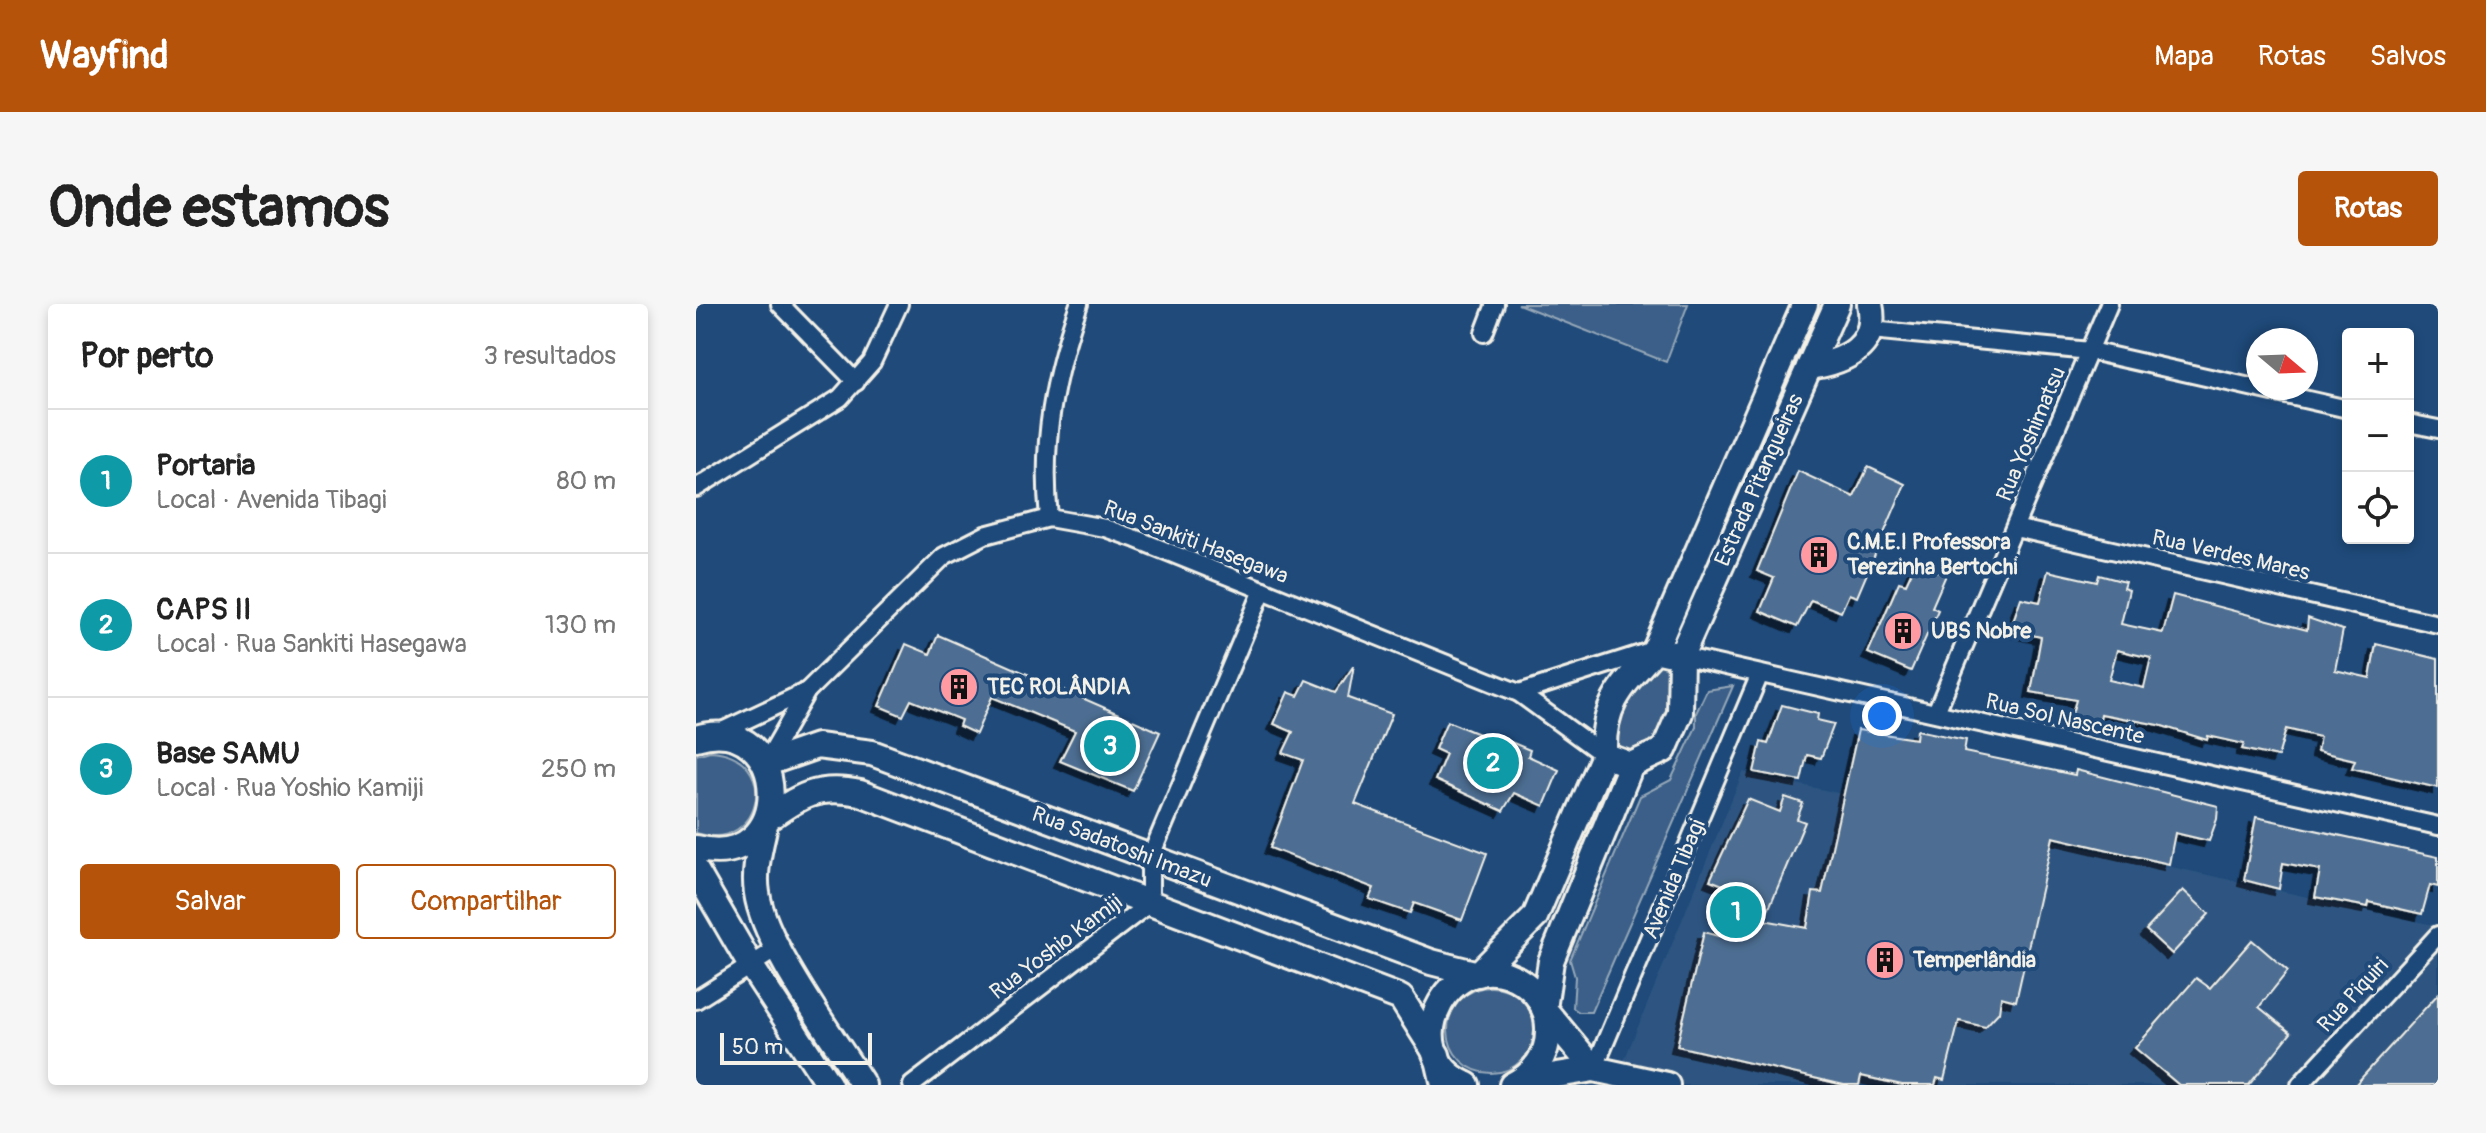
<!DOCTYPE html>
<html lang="pt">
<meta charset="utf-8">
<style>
:root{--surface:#fff;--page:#f6f6f6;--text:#222;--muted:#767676;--line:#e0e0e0;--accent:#b45309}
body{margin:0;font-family:Pangolin,sans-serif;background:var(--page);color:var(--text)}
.controls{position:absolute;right:24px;top:24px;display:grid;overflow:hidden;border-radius:8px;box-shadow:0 4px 12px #0003}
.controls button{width:72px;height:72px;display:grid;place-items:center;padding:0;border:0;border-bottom:2px solid var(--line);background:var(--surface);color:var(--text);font:40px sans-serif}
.compass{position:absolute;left:1550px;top:24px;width:72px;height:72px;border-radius:50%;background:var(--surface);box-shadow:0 4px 12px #0003;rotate:109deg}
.scale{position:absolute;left:24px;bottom:20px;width:152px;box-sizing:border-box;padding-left:8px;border:4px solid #f4f1e8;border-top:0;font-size:22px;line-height:28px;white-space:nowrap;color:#f4f1e8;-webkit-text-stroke:6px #1f4a7a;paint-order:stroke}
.you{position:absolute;left:1186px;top:412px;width:28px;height:28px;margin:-20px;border:6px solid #fff;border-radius:50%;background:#1a73e8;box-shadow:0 0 0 12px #1a73e833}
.badge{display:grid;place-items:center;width:52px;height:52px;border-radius:50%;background:var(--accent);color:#fff;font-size:26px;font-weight:700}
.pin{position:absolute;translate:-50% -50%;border:4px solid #fff;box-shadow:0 2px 8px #0006}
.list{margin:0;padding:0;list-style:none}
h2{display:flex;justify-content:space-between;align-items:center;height:104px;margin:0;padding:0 32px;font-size:34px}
h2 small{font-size:26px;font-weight:400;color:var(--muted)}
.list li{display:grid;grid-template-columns:52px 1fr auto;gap:24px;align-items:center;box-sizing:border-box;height:144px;padding:0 32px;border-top:2px solid var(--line)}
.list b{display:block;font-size:30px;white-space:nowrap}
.list p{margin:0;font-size:26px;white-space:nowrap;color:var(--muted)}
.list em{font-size:26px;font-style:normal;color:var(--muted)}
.actions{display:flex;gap:16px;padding:24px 32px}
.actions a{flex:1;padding:18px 0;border:2px solid var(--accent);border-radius:8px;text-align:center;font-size:28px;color:var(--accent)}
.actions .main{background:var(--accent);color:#fff}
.icon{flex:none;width:44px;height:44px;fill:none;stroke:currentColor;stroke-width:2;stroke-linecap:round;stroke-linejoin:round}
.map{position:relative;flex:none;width:1742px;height:781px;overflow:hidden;border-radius:8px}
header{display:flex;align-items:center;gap:48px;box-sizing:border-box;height:112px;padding:0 40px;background:var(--accent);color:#fff}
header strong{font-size:38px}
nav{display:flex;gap:44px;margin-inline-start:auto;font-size:28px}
.intro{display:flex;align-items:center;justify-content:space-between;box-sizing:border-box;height:192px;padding:0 48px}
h1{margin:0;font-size:56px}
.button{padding:20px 36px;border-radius:8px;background:var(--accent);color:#fff;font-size:28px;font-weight:700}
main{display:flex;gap:48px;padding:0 48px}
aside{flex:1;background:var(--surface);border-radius:8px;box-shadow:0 4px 12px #0003}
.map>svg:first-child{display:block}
.built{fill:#2d5581}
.green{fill:#3a5f88;stroke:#97a8b8;stroke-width:2}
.building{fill:#4d6e92;stroke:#f4f1e8;stroke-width:2;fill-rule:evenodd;filter:url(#shadow)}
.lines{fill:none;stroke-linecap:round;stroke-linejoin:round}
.street-casing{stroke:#f4f1e8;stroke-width:22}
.secondary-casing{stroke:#f4f1e8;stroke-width:30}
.street{stroke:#1f4a7a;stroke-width:16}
.secondary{stroke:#1f4a7a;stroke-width:24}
.labels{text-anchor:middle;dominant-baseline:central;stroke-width:8;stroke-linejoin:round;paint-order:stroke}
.street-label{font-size:22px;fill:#f4f1e8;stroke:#1f4a7a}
.poi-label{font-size:22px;font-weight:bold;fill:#f4f1e8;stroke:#1f4a7a;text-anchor:start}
</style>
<header>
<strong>Wayfind</strong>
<nav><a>Mapa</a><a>Rotas</a><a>Salvos</a></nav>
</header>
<div class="intro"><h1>Onde estamos</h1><a class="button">Rotas</a></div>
<main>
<aside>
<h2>Por perto<small>3 resultados</small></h2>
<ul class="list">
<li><span class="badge" style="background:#0f9aa8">1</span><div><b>Portaria</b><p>Local · Avenida Tibagi</p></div><em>80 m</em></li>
<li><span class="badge" style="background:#0f9aa8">2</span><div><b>CAPS II</b><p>Local · Rua Sankiti Hasegawa</p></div><em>130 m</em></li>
<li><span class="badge" style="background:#0f9aa8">3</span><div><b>Base SAMU</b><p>Local · Rua Yoshio Kamiji</p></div><em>250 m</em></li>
</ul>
<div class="actions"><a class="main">Salvar</a><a>Compartilhar</a></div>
</aside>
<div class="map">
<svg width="1742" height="781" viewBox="0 0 1742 781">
<defs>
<filter id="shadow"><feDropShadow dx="-6" dy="6" stdDeviation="0" flood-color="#0009"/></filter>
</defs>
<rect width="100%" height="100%" fill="#1f4a7a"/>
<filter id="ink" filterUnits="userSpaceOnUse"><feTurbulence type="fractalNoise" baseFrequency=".0125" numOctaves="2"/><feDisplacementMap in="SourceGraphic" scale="16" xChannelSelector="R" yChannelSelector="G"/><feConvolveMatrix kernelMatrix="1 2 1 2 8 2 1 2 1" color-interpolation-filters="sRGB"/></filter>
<g filter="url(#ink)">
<!-- built -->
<path class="built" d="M1047,468l695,154v159h-824z"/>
<!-- green -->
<g class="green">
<path d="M822,0h170l-22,58z"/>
<path d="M963,358l12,3c1,36 0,72 -35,92l-21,-8 2,-38z"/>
<path d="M1037,382l-142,326h-12l-6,-4 2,-31 -5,-17 70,-164 31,-16 25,-53v-14l11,-23z"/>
<path d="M14,447c72,3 54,103 -14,82v-78z"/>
<circle cx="795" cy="726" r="43"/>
</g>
<!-- building -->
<g class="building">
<path d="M1172,163l37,17 -48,113 -8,-3 -8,18 -30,-12 -14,27 -37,-16 14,-33 -17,-7 41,-100 56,26z"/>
<path d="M1220,258l30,13 -14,32 6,3 -27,61 -43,-18 31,-71 7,2z"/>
<path d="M1352,267l49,11 2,-7 26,7 -2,6 6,2 -8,34 42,9 10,-38 134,35 1,-12 35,12 -8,40 35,8 6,-34 62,15v129l-86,-20 3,-8 -38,-9 3,-14 -34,-8 -8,28 -36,-8 2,-5 -36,-8 -1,4 -48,-15 -58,-11 -2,10 -28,-7 5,-17 -45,-8 10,-55 -31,-7 11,-32 19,4zM1421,346l34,8 -7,30 -35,-8z"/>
<path d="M242,331l222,97 -27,59 -73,-30 15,-30 -83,-34 -16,37 -17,-8 2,-6 -50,-20 -8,16 -24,-10 27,-62 24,10z"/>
<path d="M658,361l-6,33 44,16 -37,90 132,49 -25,67 -48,-17 -4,10 -41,-14 5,-11 -104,-40 33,-88 -20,-7 10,-21 -19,-8 14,-32 10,4 8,-16 30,12z"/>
<path d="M1086,401l36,9 -1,6 17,4 -13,34 -14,-3 -6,26 -47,-9 7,-30 7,2z"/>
<path d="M751,417l53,22 1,-5 29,12 -2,6 31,14 -15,36 -30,-13 -11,18 -68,-31 11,-26 -11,-5z"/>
<path d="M1162,426l58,9 1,-9 49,10 -2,12 111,23 1,-5 142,36 -1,13 -8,22 -34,-8 -6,31 -116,-27 -37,164 -15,-4 -2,15 -14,15 -26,-6 -15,59 -7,-2 -2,7h-33l-41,-9 -2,9h-15l-167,-39 27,-114 14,4 10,-49 -18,-7 38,-81 32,13 5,-15 18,6 -6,16 8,3 -41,98 43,8 6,-36 9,1z"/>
<path d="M1560,513l182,40v30l-8,-2 -8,29 -53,-12 -1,5 -53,-10 5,-27 -37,-7 -4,26 -35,-9z"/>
<path d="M1487,586l26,24 -37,40 -26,-24z"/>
<path d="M1556,636l36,31 -29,36 32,26 -42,52h-70l-44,-37 61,-70 14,10z"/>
<path d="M1742,690v91h-83z"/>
</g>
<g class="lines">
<!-- street casing -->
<g class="street-casing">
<g id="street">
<path d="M84,0l76,78"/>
<path d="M1175,26l219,21 258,58"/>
<path d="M788,29l11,-29"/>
<path d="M1712,119l30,6"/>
<path d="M0,184l144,-90 32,-36 27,-58"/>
<path d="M353,214c-8,-76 5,-142 30,-214"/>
<path d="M1319,224l423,96"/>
<path d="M985,352l757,170"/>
<path d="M823,389l131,-42"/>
<path d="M1240,408l173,-408"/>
<path d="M22,429l89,-42"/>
<path d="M69,460l42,-73 137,-135 41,-21 64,-17 56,10 31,11 383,154 85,62"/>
<path d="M0,696l82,-52"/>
<path d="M898,765l166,-395"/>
<path d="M216,781l238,-182v-45l113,-268"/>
<path d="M1604,781l138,-150"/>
</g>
</g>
<!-- secondary casing -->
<g class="secondary-casing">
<g id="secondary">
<path d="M1113,63c36,-5 70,-20 61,-63"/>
<path d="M959,346l150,-346"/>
<path d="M959,346l26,6 -1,57 -16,37 -33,15 -27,-10c-2,-51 18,-69 51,-105z"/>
<path d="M985,352l156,-352"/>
<path d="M0,434c97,-29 102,136 0,110"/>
<path d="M69,460l52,-18 55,7 559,209 47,12 57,-57 69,-162"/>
<path d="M0,567l55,95 78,119"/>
<path d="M898,765l-50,-60 7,-48 80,-196"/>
<path d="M824,777l74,-12 73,16"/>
<path d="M167,781c-30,-48 -99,-140 -106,-192 -4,-24 4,-49 9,-73 33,-24 52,-36 94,-27l541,205 36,57 7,30"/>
<path d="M771,781c-78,-34 -12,-151 58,-101 15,11 24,29 23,48 0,24 -15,43 -36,53"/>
</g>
</g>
<!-- street -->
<use href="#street" class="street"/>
<!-- secondary -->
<use href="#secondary" class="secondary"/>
</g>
</g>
<!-- icons -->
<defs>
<g id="building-disc" transform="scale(2)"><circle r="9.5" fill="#ff9aa2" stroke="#1f4a7a"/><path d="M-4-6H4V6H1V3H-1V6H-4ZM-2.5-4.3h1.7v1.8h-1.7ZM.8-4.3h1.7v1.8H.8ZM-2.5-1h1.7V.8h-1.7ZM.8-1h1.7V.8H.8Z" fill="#111"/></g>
</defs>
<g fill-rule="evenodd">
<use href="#building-disc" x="1123" y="251"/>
<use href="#building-disc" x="1207" y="327"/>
<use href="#building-disc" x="263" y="383"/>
<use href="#building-disc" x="1189" y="656"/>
</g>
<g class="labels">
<!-- street labels -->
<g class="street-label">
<text transform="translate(1335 130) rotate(-67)">Rua Yoshimatsu</text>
<text transform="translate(1063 176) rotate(-66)">Estrada Pitangueiras</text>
<text transform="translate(500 238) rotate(21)">Rua Sankiti Hasegawa</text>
<text transform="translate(1535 251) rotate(13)">Rua Verdes Mares</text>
<text transform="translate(1369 415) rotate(13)">Rua Sol Nascente</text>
<text transform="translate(426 543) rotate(21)">Rua Sadatoshi Imazu</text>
<text transform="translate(978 575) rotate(-67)">Avenida Tibagi</text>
<text transform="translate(360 643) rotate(-37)">Rua Yoshio Kamiji</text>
<text transform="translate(1657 691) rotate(-47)">Rua Piquiri</text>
</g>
<!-- poi labels -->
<g class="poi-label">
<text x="1151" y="238">C.M.E.I Professora<tspan x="1151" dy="25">Terezinha Bertochi</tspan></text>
<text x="1235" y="327">UBS Nobre</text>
<text x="291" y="383">TEC ROLÂNDIA</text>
<text x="1217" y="656">Temperlândia</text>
</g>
</g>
</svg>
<div class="controls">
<button>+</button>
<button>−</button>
<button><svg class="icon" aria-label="locate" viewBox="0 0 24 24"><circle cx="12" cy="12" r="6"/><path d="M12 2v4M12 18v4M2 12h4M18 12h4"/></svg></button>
</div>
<svg class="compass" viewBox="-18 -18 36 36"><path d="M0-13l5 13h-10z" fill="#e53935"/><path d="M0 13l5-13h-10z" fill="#767676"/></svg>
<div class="scale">50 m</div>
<div class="you"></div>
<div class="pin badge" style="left:1040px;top:608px;background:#0f9aa8">1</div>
<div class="pin badge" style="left:797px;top:459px;background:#0f9aa8">2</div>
<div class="pin badge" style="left:414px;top:442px;background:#0f9aa8">3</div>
</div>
</main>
